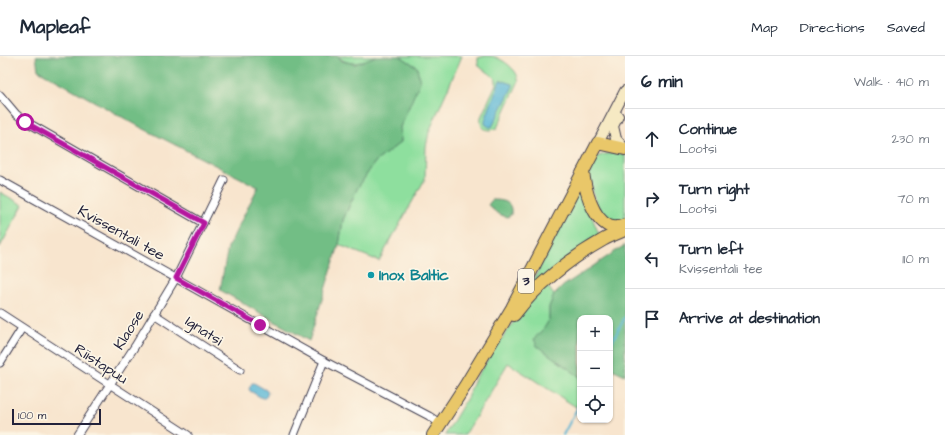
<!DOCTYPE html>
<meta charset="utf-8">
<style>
:root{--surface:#fff;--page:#f6f6f7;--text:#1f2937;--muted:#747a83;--line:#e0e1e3}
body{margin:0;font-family:"Architects Daughter",sans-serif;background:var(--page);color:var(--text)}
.controls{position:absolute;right:12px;bottom:12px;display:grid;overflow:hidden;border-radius:8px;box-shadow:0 1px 3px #0004}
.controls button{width:36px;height:36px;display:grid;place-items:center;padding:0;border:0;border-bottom:1px solid var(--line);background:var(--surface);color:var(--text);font:20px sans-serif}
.scale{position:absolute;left:12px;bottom:10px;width:89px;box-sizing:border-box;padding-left:4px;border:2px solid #22223b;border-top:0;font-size:11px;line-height:14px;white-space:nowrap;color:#22223b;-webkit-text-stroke:3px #fcf5e5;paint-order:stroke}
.stop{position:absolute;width:12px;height:12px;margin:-9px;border:3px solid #b5179e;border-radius:50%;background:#fff}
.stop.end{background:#b5179e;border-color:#fff;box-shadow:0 1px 4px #0008}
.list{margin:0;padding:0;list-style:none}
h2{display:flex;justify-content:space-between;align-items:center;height:52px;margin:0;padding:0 16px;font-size:17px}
h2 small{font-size:13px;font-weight:400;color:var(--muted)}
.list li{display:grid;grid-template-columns:26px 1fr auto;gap:12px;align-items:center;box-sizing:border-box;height:60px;padding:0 16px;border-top:1px solid var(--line)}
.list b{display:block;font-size:15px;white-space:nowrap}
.list p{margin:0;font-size:13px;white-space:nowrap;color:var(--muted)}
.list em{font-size:13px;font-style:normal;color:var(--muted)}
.icon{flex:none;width:22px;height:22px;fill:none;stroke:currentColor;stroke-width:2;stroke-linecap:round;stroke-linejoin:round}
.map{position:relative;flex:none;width:625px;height:379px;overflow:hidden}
header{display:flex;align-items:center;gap:24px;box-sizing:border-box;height:56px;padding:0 20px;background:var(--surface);border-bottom:1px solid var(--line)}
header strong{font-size:19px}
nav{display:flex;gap:22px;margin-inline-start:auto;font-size:14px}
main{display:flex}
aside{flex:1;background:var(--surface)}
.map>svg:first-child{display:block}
.green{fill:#8edf9e;stroke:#58806c}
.forest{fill:#72be85;stroke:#4a7060}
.water{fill:#56b6d5;stroke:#3c6c88}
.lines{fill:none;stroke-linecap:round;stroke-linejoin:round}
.stream{stroke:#56b6d5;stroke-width:2}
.street-casing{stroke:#423f51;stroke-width:9}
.secondary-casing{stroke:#423f51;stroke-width:12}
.highway-casing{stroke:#423f51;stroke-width:14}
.street{stroke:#fff;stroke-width:7}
.secondary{stroke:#f6e9c3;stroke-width:10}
.highway{stroke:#e9c769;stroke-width:12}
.route{stroke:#b5179e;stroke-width:5}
.culture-dot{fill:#0f9aa8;stroke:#fcf5e5;stroke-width:1.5}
.labels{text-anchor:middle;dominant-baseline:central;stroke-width:3.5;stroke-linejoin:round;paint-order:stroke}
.shield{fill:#fcf5e5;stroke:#63616e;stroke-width:1}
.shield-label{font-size:14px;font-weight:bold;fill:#22223b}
.street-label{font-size:15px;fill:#22223b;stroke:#fcf5e5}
.culture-label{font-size:15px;font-weight:bold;fill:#0d838f;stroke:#fcf5e5;text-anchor:start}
</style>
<header>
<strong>Mapleaf</strong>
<nav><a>Map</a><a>Directions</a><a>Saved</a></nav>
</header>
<main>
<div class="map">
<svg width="625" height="379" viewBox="0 0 625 379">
<rect width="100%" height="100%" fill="#fcf5e5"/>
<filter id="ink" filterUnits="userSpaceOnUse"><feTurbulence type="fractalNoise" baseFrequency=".025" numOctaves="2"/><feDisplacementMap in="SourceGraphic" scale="8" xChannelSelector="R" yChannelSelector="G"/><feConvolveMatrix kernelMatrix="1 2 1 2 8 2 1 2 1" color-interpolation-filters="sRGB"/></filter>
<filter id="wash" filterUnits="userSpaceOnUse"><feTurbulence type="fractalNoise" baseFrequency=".012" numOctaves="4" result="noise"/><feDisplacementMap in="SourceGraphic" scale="16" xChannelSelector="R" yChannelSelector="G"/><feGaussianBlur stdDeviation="0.9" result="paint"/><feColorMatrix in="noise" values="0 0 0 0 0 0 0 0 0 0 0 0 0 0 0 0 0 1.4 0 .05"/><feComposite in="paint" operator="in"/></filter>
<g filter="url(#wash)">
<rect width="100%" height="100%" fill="#f8e5ce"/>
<!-- green -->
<g class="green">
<path d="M338,0h38c-12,6 -27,12 -38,0z"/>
<path d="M400,0h62l-33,76 -3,15 -1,32 -46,82 -40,-16 4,-25 14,-31 18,-27 26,-20 -1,-15 9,-20 8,-40z"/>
<path d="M485,0c3,0 7,0 10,1 7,2 23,13 23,22 1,2 0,4 -1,6l-20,43c-11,5 -18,0 -16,-11l15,-33v-4c-2,-3 -5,-5 -7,-7 -7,-4 -12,-6 -11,-15z"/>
<path d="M620,97l5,2v68l-17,-2 -7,-6 -8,-22 -4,-19 7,-17 9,-3z"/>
<path d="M581,134l19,47 -64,47 -3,-2v-1l44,-90z"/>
<path d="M0,136l23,13 -23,42z"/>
<path d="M546,228l8,11 -5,12v13l-4,7 -11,13 46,37v23l-4,7 -68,-44 -43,72h-20l22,-37 8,-19 21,-32 21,-30z"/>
</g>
<!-- forest -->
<g class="forest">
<path d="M36,0h302l4,5 13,3 21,-8h24l17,11 3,15 -20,45 1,15 -26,20 -18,27 -14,31 -4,25 -30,96 -89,-51 8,-43 30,-60 -118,-60 -102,-57z"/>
<path d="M492,144c11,0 21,1 19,15l-4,2c-8,-2 -13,-6 -19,-12z"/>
<path d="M625,189v130l-15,-7v-50h-30v59l-43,-31 -3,-7 11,-12 4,-7v-13l5,-12 9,-9z"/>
</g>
<!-- water -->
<g class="water">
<path d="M500,24l13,4v2l-21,41h-3l-4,-3v-4z"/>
<path d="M252,327h2l12,7 2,2 -3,6h-3l-12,-7 -1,-2z"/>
</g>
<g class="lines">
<!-- stream -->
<g class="stream">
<path d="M610,290l15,-29"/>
<path d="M563,379l17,-32"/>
</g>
</g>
</g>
<g filter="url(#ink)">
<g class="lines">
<!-- street casing -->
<g class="street-casing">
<g id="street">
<path d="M0,39l16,19 9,7 178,102 -27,55 -41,68 -58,89"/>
<path d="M0,124l324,181 105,55 12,8"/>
<path d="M203,167l21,-43"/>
<path d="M0,257l188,122"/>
<path d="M154,258l86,56"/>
<path d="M0,307l22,-35"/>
<path d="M294,379l30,-74"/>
</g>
</g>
<!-- secondary casing -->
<g class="secondary-casing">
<g id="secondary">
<path d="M618,60l-5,10 3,13 9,10"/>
<path d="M598,87l27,-52"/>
</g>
</g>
<!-- highway casing -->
<g class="highway-casing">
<g id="highway">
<path d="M583,116c2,17 9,46 26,54 5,2 11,1 16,-1"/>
<path d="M514,259c22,-30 57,-57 89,-75 7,-4 15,-7 22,-10"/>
<path d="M433,379l32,-49 47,-78 86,-165 27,6"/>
</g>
</g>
<!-- street -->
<use href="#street" class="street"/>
<!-- secondary -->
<use href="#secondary" class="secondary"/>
<!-- highway -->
<use href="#highway" class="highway"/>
</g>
</g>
<g class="lines" filter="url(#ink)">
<!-- route -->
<path class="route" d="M25,66l179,101 -28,55 84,47"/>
</g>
<!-- markers -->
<circle class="culture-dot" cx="371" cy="219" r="4"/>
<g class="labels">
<!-- shield labels -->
<rect class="shield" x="518" y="213" width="16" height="24" rx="3"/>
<g class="shield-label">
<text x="526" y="225">3</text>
</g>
<!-- street labels -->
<g class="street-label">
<text transform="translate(121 177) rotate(29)">Kvissentali tee</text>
<text transform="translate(129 274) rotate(-58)">Klaose</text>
<text transform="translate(204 275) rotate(33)">Ignatsi</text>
<text transform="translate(101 308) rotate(33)">Riistapuu</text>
</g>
<!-- culture labels -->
<g class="culture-label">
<text x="379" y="219">Inox Baltic</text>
</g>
</g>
</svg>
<div class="controls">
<button>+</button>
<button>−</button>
<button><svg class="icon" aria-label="locate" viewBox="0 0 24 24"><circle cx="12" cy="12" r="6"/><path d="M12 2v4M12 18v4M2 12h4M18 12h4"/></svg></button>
</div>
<div class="scale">100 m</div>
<div class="stop" style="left:25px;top:66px"></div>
<div class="stop end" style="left:260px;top:269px"></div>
</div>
<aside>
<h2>6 min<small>Walk · 410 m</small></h2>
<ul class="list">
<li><svg class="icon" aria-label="ahead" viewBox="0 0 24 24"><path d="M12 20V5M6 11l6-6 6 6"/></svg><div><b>Continue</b><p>Lootsi</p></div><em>230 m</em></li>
<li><svg class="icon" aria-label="right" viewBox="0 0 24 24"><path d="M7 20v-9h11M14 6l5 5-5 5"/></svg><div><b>Turn right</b><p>Lootsi</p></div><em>70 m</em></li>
<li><svg class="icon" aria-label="left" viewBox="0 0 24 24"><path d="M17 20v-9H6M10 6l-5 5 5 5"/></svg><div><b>Turn left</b><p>Kvissentali tee</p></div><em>110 m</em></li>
<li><svg class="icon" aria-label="arrive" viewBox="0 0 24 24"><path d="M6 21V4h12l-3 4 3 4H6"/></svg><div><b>Arrive at destination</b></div></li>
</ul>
</aside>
</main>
